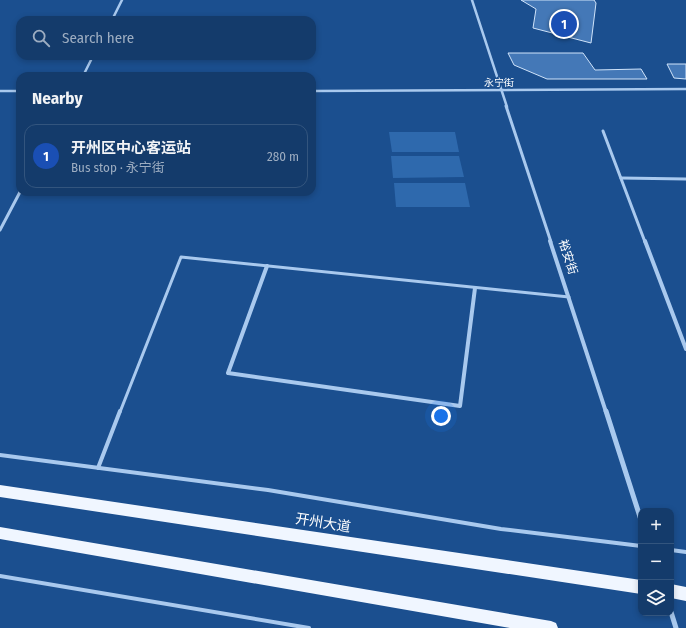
<!DOCTYPE html>
<meta charset="utf-8">
<style>
:root{--surface:#143b6b;--page:#1d4271;--text:#f1f3f6;--muted:#9dadc1;--line:#33557e;--accent:#ffd166}
body{margin:0;font-family:"Fira Sans Condensed","Noto Sans SC",sans-serif;background:var(--page);color:var(--text)}
.controls{position:absolute;right:12px;bottom:12px;display:grid;overflow:hidden;border-radius:8px;box-shadow:0 2px 6px #0003}
.controls button{width:36px;height:36px;display:grid;place-items:center;padding:0;border:0;border-bottom:1px solid var(--line);background:var(--surface);color:var(--text);font:20px sans-serif}
.you{position:absolute;left:441px;top:416px;width:14px;height:14px;margin:-10px;border:3px solid #fff;border-radius:50%;background:#1a73e8;box-shadow:0 0 0 6px #1a73e833}
.badge{display:grid;place-items:center;width:26px;height:26px;border-radius:50%;background:var(--accent);color:#fff;font-size:13px;font-weight:700}
.pin{position:absolute;translate:-50% -50%;border:2px solid #fff;box-shadow:0 1px 4px #0006}
.list{margin:0;padding:0;list-style:none}
h2{display:flex;justify-content:space-between;align-items:center;height:52px;margin:0;padding:0 16px;font-size:17px}
h2 small{font-size:13px;font-weight:400;color:var(--muted)}
.list li{display:grid;grid-template-columns:26px 1fr auto;gap:12px;align-items:center;box-sizing:border-box;height:64px;margin:0 8px 8px;padding:0 8px;border:1px solid var(--line);border-radius:12px}
.list b{display:block;font-size:15px;white-space:nowrap}
.list p{margin:0;font-size:13px;white-space:nowrap;color:var(--muted)}
.list em{font-size:13px;font-style:normal;color:var(--muted)}
.icon{flex:none;width:22px;height:22px;fill:none;stroke:currentColor;stroke-width:2;stroke-linecap:round;stroke-linejoin:round}
.map{position:relative;flex:none;width:686px;height:628px;overflow:hidden}
.search{position:absolute;background:var(--surface);box-shadow:0 2px 6px #0003;left:16px;top:16px;width:300px;height:44px;display:flex;align-items:center;gap:10px;box-sizing:border-box;padding:0 14px;border-radius:12px;color:var(--muted);font-size:15px}
.panel{position:absolute;background:var(--surface);box-shadow:0 2px 6px #0003;left:16px;top:72px;width:300px;height:124px;border-radius:12px}
.map>svg:first-child{display:block}
.green{fill:#2e69ad}
.building{fill:#4478b7;stroke:#cfe3fa}
.lines{fill:none;stroke-linecap:round;stroke-linejoin:round}
.lane-far1{stroke:#a9c9ee;stroke-width:3}
.lane{stroke:#a9c9ee;stroke-width:4}
.street-far3{stroke:#a9c9ee;stroke-width:2.5}
.street-far2{stroke:#a9c9ee;stroke-width:3}
.street-far1{stroke:#a9c9ee;stroke-width:4}
.street{stroke:#a9c9ee;stroke-width:5}
.primary{fill:#f0f6ff;fill-rule:evenodd}
.labels{text-anchor:middle;dominant-baseline:central;stroke-width:3;stroke-linejoin:round;paint-order:stroke}
.far-street-label{font-size:10px;fill:#fff;stroke:#1b4f8f}
.street-label{font-size:12px;fill:#fff;stroke:#1b4f8f}
.near-street-label{font-size:14px;fill:#fff;stroke:#1b4f8f}
</style>
<div class="map">
<svg width="686" height="628" viewBox="0 0 686 628">
<rect width="100%" height="100%" fill="#1b4f8f"/>
<!-- green -->
<g class="green">
<path d="M455,132l4,20h-67l-3,-20z"/>
<path d="M391,156h68l5,21 -71,1z"/>
<path d="M394,183h71l5,24h-74z"/>
</g>
<!-- building -->
<g class="building">
<path d="M521,0h73l2,3 -5,40 -58,-15 3,-19z"/>
<path d="M508,53h75l12,17 46,-1 6,10h-100l-33,-14z"/>
<path d="M667,64h19v15l-12,-1z"/>
</g>
<g class="lines">
<!-- lane-far1 -->
<path class="lane-far1" d="M120,412l61,-155 388,40"/>
<!-- lane -->
<g class="lane">
<path d="M0,455l268,35 233,39 140,17"/>
<path d="M98,468l22,-57"/>
<path d="M671,550l15,2"/>
<path d="M0,576l309,52"/>
</g>
<!-- street-far3 -->
<g class="street-far3">
<path d="M472,0l35,107"/>
<path d="M112,20l10,-20"/>
<path d="M83,76l10,-20"/>
<path d="M0,91h20"/>
<path d="M312,91l374,-2"/>
</g>
<!-- street-far2 -->
<g class="street-far2">
<path d="M506,106l45,136"/>
<path d="M603,131l42,111"/>
<path d="M621,178l65,1"/>
<path d="M0,230l20,-38"/>
</g>
<!-- street-far1 -->
<g class="street-far1">
<path d="M550,241l56,171"/>
<path d="M645,241l41,108"/>
<path d="M267,266l-39,107 232,33 15,-118"/>
</g>
<!-- street -->
<g class="street">
<path d="M606,411l35,109"/>
<path d="M671,612l5,16"/>
</g>
<!-- primary -->
<g class="primary">
<path d="M0,485l641,95v14l-641,-97z"/>
<path d="M0,527l551,94 5,2 2,5h-48l-510,-89z"/>
<path d="M671,584l15,3v14l-15,-3z"/>
</g>
</g>
<g class="labels">
<!-- far-street labels -->
<g class="far-street-label">
<text x="499" y="83">永宁街</text>
</g>
<!-- street labels -->
<g class="street-label">
<text transform="translate(568 257) rotate(72)">裕安街</text>
</g>
<!-- near-street labels -->
<g class="near-street-label">
<text transform="translate(323 523) rotate(9)">开州大道</text>
</g>
</g>
</svg>
<div class="controls">
<button>+</button>
<button>−</button>
<button><svg class="icon" aria-label="layers" viewBox="0 0 24 24"><path d="M12 4l9 5-9 5-9-5zM3 14l9 5 9-5"/></svg></button>
</div>
<div class="you"></div>
<div class="pin badge" style="left:564px;top:24px;background:#1a4fb4">1</div>
<div class="search"><svg class="icon" aria-label="search" viewBox="0 0 24 24"><circle cx="10" cy="10" r="6"/><path d="M15 15l6 6"/></svg>Search here</div>
<section class="panel">
<h2>Nearby<small></small></h2>
<ul class="list">
<li><span class="badge" style="background:#1a4fb4">1</span><div><b>开州区中心客运站</b><p>Bus stop · 永宁街</p></div><em>280 m</em></li>
</ul>
</section>
</div>
